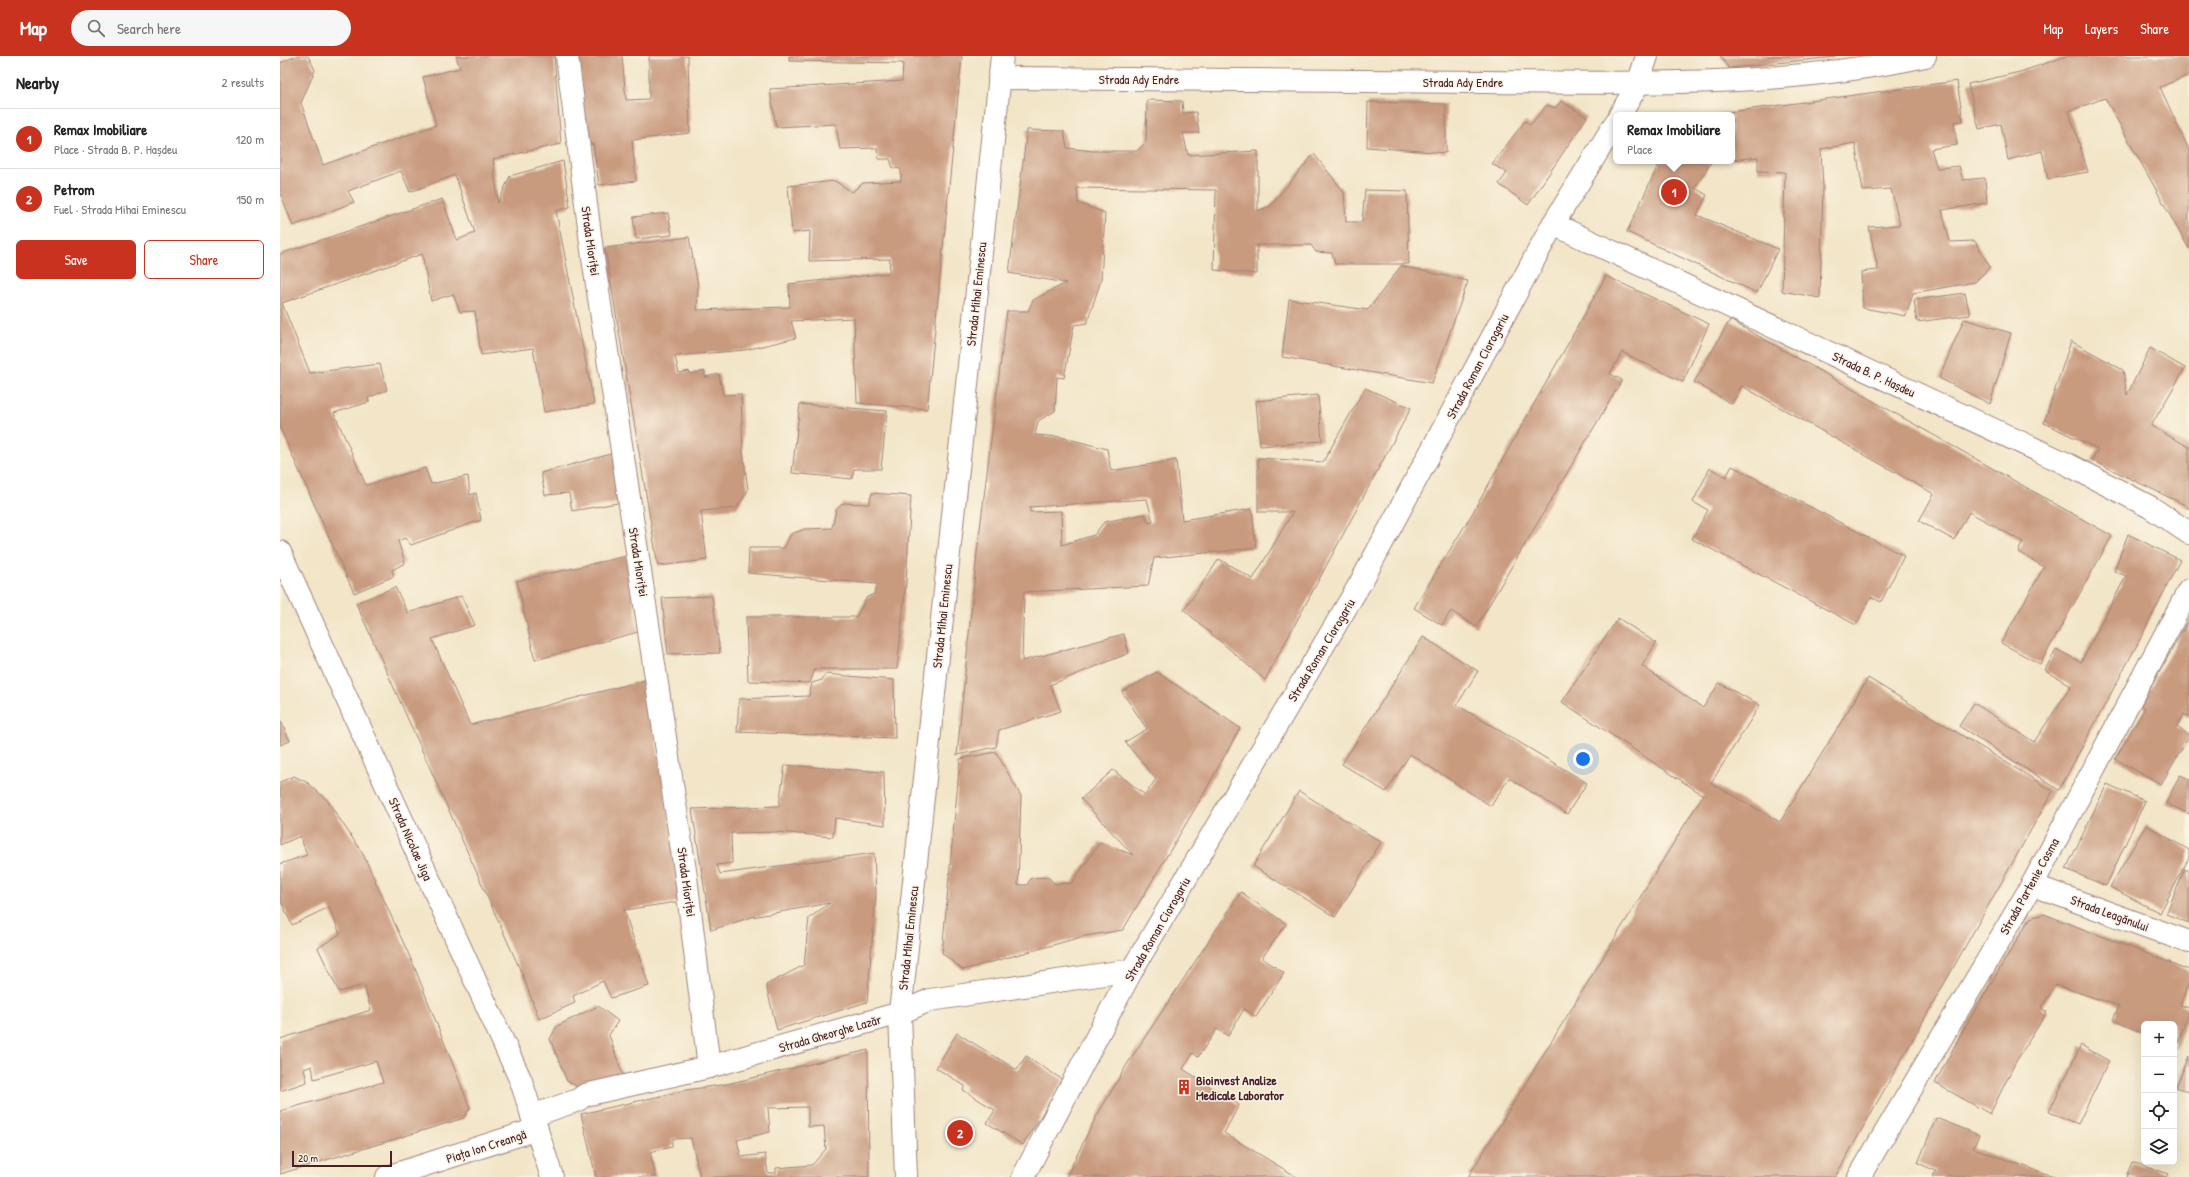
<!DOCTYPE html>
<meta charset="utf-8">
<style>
:root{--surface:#fff;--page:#f6f6f6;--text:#222;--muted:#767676;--line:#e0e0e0;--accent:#c8321e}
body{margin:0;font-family:"Patrick Hand",sans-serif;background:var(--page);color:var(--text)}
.controls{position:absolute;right:12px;bottom:12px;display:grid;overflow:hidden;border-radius:6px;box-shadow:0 4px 16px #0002}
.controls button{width:36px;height:36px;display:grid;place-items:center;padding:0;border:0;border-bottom:1px solid var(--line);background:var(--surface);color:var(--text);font:20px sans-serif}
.scale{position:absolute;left:12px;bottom:10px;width:100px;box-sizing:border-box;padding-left:4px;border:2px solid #4a1f2b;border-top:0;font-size:11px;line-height:14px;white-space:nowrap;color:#4a1f2b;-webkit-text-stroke:3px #fcf5e5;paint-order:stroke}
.you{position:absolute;left:1303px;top:703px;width:14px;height:14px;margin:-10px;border:3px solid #fff;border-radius:50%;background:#1a73e8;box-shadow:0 0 0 6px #1a73e833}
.badge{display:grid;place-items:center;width:26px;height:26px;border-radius:50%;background:var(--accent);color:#fff;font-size:13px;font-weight:700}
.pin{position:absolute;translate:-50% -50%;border:2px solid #fff;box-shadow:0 1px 4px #0006}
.popup{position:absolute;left:1333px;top:56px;width:122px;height:52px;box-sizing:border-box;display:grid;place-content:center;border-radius:6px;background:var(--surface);filter:drop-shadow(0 1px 3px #0005);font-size:13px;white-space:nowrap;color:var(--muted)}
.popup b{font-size:15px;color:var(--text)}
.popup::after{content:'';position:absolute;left:50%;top:100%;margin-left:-8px;border:8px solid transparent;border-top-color:var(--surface)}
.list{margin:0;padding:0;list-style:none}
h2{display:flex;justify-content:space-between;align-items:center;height:52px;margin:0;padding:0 16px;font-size:17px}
h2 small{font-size:13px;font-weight:400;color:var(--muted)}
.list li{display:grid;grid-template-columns:26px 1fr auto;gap:12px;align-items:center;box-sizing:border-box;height:60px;padding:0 16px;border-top:1px solid var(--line)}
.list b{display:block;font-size:15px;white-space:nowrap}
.list p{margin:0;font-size:13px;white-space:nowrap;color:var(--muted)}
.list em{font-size:13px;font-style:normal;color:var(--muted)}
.actions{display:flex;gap:8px;padding:12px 16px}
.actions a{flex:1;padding:9px 0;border:1px solid var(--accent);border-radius:6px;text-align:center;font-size:14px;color:var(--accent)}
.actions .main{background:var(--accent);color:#fff}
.icon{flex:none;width:22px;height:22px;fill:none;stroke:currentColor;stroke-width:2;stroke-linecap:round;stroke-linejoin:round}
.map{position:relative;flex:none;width:1909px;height:1121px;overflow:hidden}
header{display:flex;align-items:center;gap:24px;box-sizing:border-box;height:56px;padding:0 20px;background:var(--accent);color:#fff}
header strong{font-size:19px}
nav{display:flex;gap:22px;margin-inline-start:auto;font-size:14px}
.search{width:280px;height:36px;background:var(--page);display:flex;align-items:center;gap:10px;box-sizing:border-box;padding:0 14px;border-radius:22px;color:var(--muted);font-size:15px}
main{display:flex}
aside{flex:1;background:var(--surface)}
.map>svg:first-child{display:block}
.building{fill:#c89a7e;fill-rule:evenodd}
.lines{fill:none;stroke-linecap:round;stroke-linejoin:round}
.minor-casing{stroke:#9e827a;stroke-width:24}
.minor{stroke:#fff;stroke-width:22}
.labels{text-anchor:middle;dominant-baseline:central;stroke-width:3;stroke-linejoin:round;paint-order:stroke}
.street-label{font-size:13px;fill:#4a1f2b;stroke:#fcf5e5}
.poi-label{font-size:13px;font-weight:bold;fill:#4a1f2b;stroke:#fcf5e5;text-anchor:start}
</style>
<header>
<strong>Map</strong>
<div class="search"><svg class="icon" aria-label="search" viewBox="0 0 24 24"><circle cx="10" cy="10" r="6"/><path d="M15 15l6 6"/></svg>Search here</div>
<nav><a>Map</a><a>Layers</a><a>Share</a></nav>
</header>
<main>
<aside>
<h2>Nearby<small>2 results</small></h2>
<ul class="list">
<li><span class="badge">1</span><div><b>Remax Imobiliare</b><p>Place · Strada B. P. Hașdeu</p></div><em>120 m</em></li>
<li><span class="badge">2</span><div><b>Petrom</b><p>Fuel · Strada Mihai Eminescu</p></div><em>150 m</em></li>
</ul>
<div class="actions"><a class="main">Save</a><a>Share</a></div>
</aside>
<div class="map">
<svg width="1909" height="1121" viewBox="0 0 1909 1121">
<rect width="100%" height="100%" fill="#fcf5e5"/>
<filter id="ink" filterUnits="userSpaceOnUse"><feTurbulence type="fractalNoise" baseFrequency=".025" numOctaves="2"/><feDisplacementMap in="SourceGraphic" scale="8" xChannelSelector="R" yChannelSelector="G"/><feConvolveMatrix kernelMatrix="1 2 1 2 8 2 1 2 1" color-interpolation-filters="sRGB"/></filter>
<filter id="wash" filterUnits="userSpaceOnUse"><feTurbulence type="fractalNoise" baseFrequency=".012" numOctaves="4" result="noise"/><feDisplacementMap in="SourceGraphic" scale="16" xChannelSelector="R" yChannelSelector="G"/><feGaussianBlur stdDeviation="0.9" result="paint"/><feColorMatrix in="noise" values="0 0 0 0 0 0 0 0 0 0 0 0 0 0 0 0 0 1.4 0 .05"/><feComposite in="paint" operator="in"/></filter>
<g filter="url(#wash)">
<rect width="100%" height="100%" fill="#f2e5c8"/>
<g id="blocks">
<!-- building -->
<g class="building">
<path d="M16,0h12l7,14 -14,33 22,62 113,-40 -13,-48 37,-9 -4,-12h98l7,88 -68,15 5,44 12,-27 53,-15 7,46 -14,4 38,193 -50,8 -11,-64 -52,7 -6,-44 -15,1 -7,-18 -22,7 -9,-47 -140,49 28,70 70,-9 7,26 -19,8 1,4 -35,11 32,72 59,-17 6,16 37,-8 2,19 6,-2 5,27 -70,25 -6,-7 -7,3 7,22 -13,7 2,6 -40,17 -74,-165v-174l162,-55 15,41 18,-7 -20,-58 -45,17 -9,-21 -53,20 6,11 -61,24 -13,-34v-129z"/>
<path d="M299,0h43l4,44 23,-1v-43h39l2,77 -58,7 4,41 -37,4 -6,-41 -7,1z"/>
<path d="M509,0h173l-35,353 -70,-6 -3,-85 -63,3 5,17 -51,12 -70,6 4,17 10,-2 1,3 15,-3v6l14,-3 4,21 18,-1 2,58 5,38 -11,18 -36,3 6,49 -49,6 -53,-318 84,-11 9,49 -1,24 93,-3 -1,-23 100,-11 1,-14 -81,2 1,-30 -18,2 -4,-47 47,-5 17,11 11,-9 38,-2v-12l-8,-1 -3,-9h-12l-1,-11 -37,1 -4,-25 -60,3 -6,-38 132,-8 1,-18 -114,-2z"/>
<path d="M1440,0h115v1l-106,11z"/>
<path d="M1787,0h122v19l-29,12 29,63v99l-84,-151 -36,13 19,61 -40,7 -6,-28 -34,9 -7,-36 -22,5 -11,-45 52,-12z"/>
<path d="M1677,25l6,40 -9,1 3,23 -26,4 6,19 22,-2 4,14 22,-2 2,25 -45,7 8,32 25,-1 15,26 -15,15 -62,11 -7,23 -43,-8 -2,-36 17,-2 -9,-43 31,-2 -9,-36 -28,2 -8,-48 -34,6 2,38 -3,111 -38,-7 3,-119 -27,-1v-14l-26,3v-45l-16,-1z"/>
<path d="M867,44l35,1 1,12 13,-1 3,21h-16l5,22 70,-4v60l12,-5 44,-52 30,38 2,30h16l3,-32 42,1 2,73h-74l-3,-11 -16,-1 -5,-7h-54v29l-43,-4 2,-80 -139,-2 1,15 27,10 -4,67 -14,43 -13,2 -10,53 -7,-1 -2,34 -17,10 -3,14 26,2 46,12 4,22 65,-11 6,60 70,-11 4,39 -102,10 -6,28 -124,6 -2,69 102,-27 5,19 -79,32 11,26 -62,19 -3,17 -39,8 20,-202 30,-242h21l5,-11 33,-17 -57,-10 18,-143 37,1 3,17 26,3h44l9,-9zM867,443l6,23 -4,1 -5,-9 -40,8 -10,13 -32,10 -1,-34 -31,1v-5z"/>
<path d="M1281,45l26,16 -59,88 -29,-21 8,-11 -15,-9 33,-43 5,4 17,-20 8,3z"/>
<path d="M1088,46l78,2v49l-79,-6z"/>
<path d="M1380,105h52l-17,27 12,7 -10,20 81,34 -21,44 -130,-61z"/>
<path d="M388,157l4,22 -36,4 -3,-22z"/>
<path d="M1121,210l67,15 -36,102 -150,-26 7,-58 79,11z"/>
<path d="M1326,220l103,48 -26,58 -61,-30 -12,22 12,6 -146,247 -25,-16 -9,14 -28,-17 58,-94z"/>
<path d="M1685,237l5,22 -53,7 -3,-22z"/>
<path d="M1684,263l47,14 -21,71 -51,-26z"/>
<path d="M1450,264l382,216 -72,128 -39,-21 43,-76 -26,-15 5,-10 -54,-30 -15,28 -35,-19 15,-27 -192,-108 -10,18 -38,-22z"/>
<path d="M1791,285l52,29 4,25 23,-47 35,20 -34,58 38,21v62l-6,-5 -91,-44 6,-11 -54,-26z"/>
<path d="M1085,332l46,20 -146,272 -81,-70 35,-51 34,20 40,-67h-35v-54l65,4z"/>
<path d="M1038,339l4,46 -62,5 -4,-45z"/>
<path d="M520,348l87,7 -6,58h-27l-2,10 -60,-6z"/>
<path d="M334,397l9,49 -51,9 -3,-18 -24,2 -4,-22z"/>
<path d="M1452,410l172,90 -23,46 -10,-5 -15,28 -164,-86 16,-29 -15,-8 17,-34 16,9z"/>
<path d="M592,437l39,3 -5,86 -9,87h-82l-5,14 -62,-2 -2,-64h110l11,-20 7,-3 3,-10 -129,-11 1,-25h35l7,-14 14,-5 27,-1 4,-18 7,-7 26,1z"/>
<path d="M1848,478l52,26 -43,85 -78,145 -100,-64 15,-23 60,39 37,-56 -26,-16 11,-21 25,13 45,-86 -12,-5z"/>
<path d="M347,500l11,76 -103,28 -18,-79z"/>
<path d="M115,531l13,26 53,-17 14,29 -43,14 38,86 176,-45 37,221 -59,9 25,76 -38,12 -8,-17 -30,15 2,7 -36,16 -16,-43 -167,-373z"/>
<path d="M432,540l8,57 -52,1 -6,-56z"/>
<path d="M1338,562l38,25 -14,23 61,42 16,-25 41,22 -49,78 69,39 88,-144 185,113 -218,386h-367l235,-382 -141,-93z"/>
<path d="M1909,563v98l-5,-3 -7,13 12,8v2l-28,47 -46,-25 30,-51 -4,-3z"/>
<path d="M1143,581l55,34 -21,34 130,78 -20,31 -58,-36 -18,28 -81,-52 -24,38 -44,-28z"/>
<path d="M877,616l83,56 -37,67 -80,135 -38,6 -122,34 -21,-17 18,-194 36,-7 25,44 -3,89h9l4,-7 17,-1 7,7 17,-1 28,-41 33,13 -52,-56 32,-29 32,25 11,-16 -31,-37 22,-13 -25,-37z"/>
<path d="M545,618l69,6 1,58 -158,-6 2,-33 70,-3 3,-13 10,-3z"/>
<path d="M0,664l10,21 -10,4z"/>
<path d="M505,709l99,7 1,53 -50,-7 -2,19 -55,-5 -47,1 1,30 -15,2 3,9 154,-21 2,41 -9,108 -90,28 -11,-45 38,-20 5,-47 21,-15 -78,14 -41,13 -19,-121 87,-3z"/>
<path d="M1900,719l9,4v35l-23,-11z"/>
<path d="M14,720l14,7 19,17 36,54 51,112 56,142 -6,10 -184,56v-63l103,-29 -7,-21 -62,18 -2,-13 -8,3 3,13 -27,9v-52l91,-29 -7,-25 -25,7 -21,-44 22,-14 -11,-27 -37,18 -12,-26v-35l27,-9 -7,-19 -20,9v-63z"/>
<path d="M1827,728l38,17 -39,85 -40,-17z"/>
<path d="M1019,735l82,51 -46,75 -82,-51z"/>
<path d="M1866,769l43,25v8l-29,55 -50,-26z"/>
<path d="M1905,813l4,2v52l-23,-9z"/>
<path d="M961,836l45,32 -24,34 22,15 -28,44 -12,-8 -16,27 -11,-7 -19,28 -5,-4 -10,16 56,36 -15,28 73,44h-231l29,-58 31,-53z"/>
<path d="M1764,858l145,56v12l-9,23 9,3v3l-13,38 -2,-1v-24h-30v10l-31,-14 6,-14 -63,-21 -15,23 6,4 -32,51 -25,51 -55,-31 27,-51 68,-114z"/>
<path d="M318,950l20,15 -9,14 14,41 -43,12 -13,-7 -17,-42 7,-13z"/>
<path d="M677,977l60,37 9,-14 37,24 -40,65 -36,-22 8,-13 -32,-20 2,-4 -29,-18z"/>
<path d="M1801,989l28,16 -31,63 -29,-12z"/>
<path d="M588,994l1,127h-169l-9,-39 -19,1v8l-22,5 6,25h-60l-15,-63 106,-24 40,-6zM528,1051v20l16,-1 2,23 -14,16 -36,3v5h-8l-3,-19 -24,3 -4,-17 33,-8 -2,-24z"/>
<path d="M1909,1000v36l-13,-5z"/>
<path d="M1656,1062l43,17 -6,13 82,29h-123l4,-6 -18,-8z"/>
<path d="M1852,1106l36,12 -2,3h-40z"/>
</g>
</g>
</g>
<g filter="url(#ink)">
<use href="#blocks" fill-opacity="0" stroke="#9e827a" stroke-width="1"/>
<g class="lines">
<!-- minor casing -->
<g class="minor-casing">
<g id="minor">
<path d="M287,0l26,202 93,619 23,190"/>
<path d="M719,22c162,1 323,3 485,4 147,1 297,6 441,-26"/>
<path d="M1340,59l18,-31 9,-28"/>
<path d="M1273,168l514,240 83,43 39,26"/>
<path d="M0,496l241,529 31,96"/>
<path d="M1752,829l157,57"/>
<path d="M252,1060l46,-16 7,-5 124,-28 191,-54 30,-13 202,-30"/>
<path d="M107,1121l150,-48"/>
<path d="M626,1121l-6,-164 102,-957"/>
<path d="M743,1121l109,-207 229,-388 192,-358 63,-102"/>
<path d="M1579,1121l173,-292 157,-295"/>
</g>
</g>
<!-- minor -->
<use href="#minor" class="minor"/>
</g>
</g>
<!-- icons -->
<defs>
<g id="building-bare" transform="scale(1.2)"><path d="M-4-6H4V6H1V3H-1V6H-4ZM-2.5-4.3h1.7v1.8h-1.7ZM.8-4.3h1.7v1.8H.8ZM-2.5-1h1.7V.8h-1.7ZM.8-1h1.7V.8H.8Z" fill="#c8321e" stroke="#fcf5e5" stroke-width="2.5" paint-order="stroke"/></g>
</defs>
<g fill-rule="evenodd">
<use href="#building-bare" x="904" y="1031"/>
</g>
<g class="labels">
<!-- street labels -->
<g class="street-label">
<text x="859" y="23">Strada Ady Endre</text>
<text x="1183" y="26">Strada Ady Endre</text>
<text transform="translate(311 185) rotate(82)">Strada Mioriței</text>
<text transform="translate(696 238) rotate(-84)">Strada Mihai Eminescu</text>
<text transform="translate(1197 310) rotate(-62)">Strada Roman Ciorogariu</text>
<text transform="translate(1594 318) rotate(25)">Strada B. P. Hașdeu</text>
<text transform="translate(359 506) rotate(81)">Strada Mioriței</text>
<text transform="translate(662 560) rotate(-84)">Strada Mihai Eminescu</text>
<text transform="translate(1041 594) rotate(-59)">Strada Roman Ciorogariu</text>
<text transform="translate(131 783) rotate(66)">Strada Nicolae Jiga</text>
<text transform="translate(407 826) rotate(82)">Strada Mioriței</text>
<text transform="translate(1749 830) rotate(-61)">Strada Partenie Cosma</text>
<text transform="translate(1830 857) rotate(20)">Strada Leagănului</text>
<text transform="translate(877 873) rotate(-60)">Strada Roman Ciorogariu</text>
<text transform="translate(628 882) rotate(-84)">Strada Mihai Eminescu</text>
<text transform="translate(550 977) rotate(-16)">Strada Gheorghe Lazăr</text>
<text transform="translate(206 1090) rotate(-18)">Piața Ion Creangă</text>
</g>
<!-- poi labels -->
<g class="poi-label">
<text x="916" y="1024">Bioinvest Analize<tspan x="916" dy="15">Medicale Laborator</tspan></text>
</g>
</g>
</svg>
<div class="controls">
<button>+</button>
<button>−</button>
<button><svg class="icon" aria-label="locate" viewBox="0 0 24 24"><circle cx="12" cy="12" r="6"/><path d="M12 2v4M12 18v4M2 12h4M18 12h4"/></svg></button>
<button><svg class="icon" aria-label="layers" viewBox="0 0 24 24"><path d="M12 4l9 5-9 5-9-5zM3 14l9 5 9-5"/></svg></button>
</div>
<div class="scale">20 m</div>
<div class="you"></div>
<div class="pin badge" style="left:1394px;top:136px">1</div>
<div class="popup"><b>Remax Imobiliare</b>Place</div>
<div class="pin badge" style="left:680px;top:1077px">2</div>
</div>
</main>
